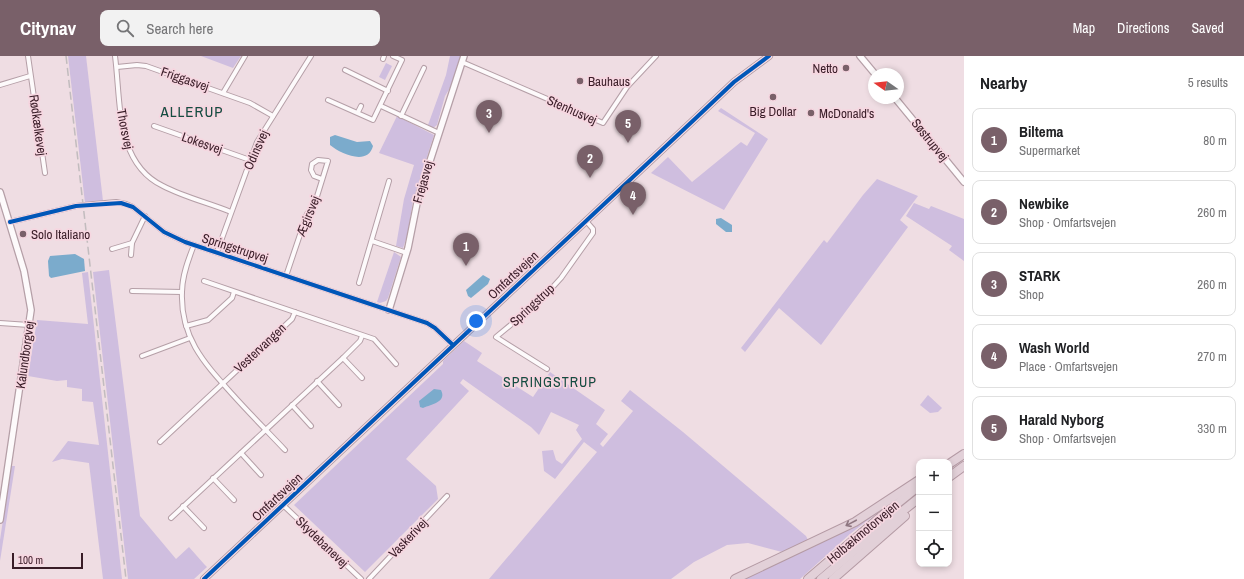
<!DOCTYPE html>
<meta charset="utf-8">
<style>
:root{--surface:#fff;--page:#f2f2f2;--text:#202124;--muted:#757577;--line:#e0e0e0;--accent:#796069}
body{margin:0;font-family:"Archivo Narrow",sans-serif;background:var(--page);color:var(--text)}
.controls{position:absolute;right:12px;bottom:12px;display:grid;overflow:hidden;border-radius:8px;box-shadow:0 2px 6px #0003}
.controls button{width:36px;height:36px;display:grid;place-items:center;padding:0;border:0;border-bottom:1px solid var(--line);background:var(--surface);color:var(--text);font:20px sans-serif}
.compass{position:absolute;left:868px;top:12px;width:36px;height:36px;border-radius:50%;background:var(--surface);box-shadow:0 2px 6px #0003;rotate:284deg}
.scale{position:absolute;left:12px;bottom:10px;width:71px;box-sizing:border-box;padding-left:4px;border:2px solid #391c27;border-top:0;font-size:11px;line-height:14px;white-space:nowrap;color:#391c27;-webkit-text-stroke:3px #f6d6e0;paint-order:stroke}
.you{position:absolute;left:476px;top:265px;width:14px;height:14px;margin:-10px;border:3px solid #fff;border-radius:50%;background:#1a73e8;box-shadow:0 0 0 6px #1a73e833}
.badge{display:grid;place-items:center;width:26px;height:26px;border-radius:50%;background:var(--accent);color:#fff;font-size:13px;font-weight:700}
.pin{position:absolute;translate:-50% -33px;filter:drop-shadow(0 1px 2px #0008)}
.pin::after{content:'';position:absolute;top:21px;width:14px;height:12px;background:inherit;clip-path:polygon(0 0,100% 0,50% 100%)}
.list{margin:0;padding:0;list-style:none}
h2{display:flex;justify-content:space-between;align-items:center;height:52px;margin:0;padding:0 16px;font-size:17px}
h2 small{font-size:13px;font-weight:400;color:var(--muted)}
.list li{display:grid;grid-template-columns:26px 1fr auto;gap:12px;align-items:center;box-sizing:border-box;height:64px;margin:0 8px 8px;padding:0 8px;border:1px solid var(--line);border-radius:8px}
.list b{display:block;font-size:15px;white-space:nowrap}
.list p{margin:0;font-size:13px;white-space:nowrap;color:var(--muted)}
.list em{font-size:13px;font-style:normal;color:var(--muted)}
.icon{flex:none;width:22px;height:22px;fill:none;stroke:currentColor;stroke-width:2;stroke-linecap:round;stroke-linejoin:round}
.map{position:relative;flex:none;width:964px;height:523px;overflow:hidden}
header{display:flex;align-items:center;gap:24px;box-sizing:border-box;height:56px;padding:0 20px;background:var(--accent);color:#fff}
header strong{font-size:19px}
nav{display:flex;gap:22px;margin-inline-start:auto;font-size:14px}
.search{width:280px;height:36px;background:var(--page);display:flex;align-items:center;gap:10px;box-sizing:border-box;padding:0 14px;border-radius:8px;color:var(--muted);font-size:15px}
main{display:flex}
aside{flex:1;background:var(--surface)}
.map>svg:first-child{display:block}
.green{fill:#cfbedf}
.water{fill:#7babcc}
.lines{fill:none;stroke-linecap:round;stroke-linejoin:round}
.minor-casing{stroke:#b59fa7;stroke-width:6}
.tertiary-casing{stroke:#b59fa7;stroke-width:8}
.secondary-casing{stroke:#b59fa7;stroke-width:8}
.motorway-casing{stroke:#b49aa4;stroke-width:10}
.minor{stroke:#fdfafb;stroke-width:4}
.tertiary{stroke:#fdfafb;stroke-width:5.5}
.secondary{stroke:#fdfafb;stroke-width:6}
.motorway{stroke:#e2d0d8;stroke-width:8}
.rail{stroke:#c2bcbe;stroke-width:1.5;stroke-dasharray:8 4;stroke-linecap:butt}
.minor-bridge-casing{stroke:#b59fa7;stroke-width:6;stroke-linecap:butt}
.minor-bridge{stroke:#fdfafb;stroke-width:4}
.cycleway-casing{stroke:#f6d6e0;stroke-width:6}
.cycleway{stroke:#0057b8;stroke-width:4}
.oneway{stroke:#8e7680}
.poi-dot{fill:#796069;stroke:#f6d6e0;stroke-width:1.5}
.labels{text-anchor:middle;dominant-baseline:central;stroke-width:3.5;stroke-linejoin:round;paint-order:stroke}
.poi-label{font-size:13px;fill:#391c27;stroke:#f6d6e0;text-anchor:start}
.street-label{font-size:13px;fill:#391c27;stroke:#f6d6e0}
.neighbourhood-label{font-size:14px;letter-spacing:1px;fill:#154c41;stroke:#f6d6e0}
.quarter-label{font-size:15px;letter-spacing:1px;fill:#154c41;stroke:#f6d6e0}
</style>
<header>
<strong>Citynav</strong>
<div class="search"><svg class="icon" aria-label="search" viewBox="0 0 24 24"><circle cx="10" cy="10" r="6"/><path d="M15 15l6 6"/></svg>Search here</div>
<nav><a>Map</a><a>Directions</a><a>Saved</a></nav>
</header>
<main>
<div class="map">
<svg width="964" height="523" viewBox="0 0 964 523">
<rect width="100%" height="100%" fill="#efdde3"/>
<!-- green -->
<g class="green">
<path d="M68,0h18l17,145 -18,2z"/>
<path d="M201,0h40l-8,12z"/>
<path d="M450,0h11l-8,27 -8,13 -8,29 -4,3 -5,-3 18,-50z"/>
<path d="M386,7l6,3 -7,14 -6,-3z"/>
<path d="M721,52l47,31 -44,71 -73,-37 17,-16 24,25 49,-40 6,4 8,-13 -37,-22z"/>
<path d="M397,60l37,19 -21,65 -5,33 -5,15 -7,-2 8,-47 10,-34 -35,-12z"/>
<path d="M877,123l41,17 -18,24 8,7 -87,118 -42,-37 -34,44 -4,-4 7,-9 76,-99 3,3 36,-48z"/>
<path d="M914,147l15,6 2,-3 33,13v42l-15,-11 3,-4 -46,-30z"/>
<path d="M394,196l7,5 -13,41 -2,3 -6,2 -3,-1z"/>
<path d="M109,214l31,246 36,43 13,-12 15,17 3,3 -13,12h-66l-35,-307z"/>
<path d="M88,216l34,307h-19l-14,-116 -27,-4 -10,3 16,-21 31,4 -6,-43 -11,-1v-12l-15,-2v-7l-10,1 -29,-5 9,-56 51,4 -6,-51z"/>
<path d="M464,285l18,12 -5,8 56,36 17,-25 55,38 -9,14 12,10 -8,10 3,3 30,-36 -12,-10 9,-11 53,42 123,104 2,4 -26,12 -34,-9 -21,2 -33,17 -23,17h-182l108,-127 -13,-10 -29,37 -11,-8 -2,-20 11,-1 3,10 6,4 20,-25 -6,-9 3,-5 -28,-13 -12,23 -8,-8 -68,-48 -3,4 9,8 -63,68 30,27 2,13 -73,73 -71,-67 149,-141v-3z"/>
<path d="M928,339l14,13 -4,4 -8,1 -10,-8z"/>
<path d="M11,410h4l-15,95v-21z"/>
<path d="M885,451l-35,27 -50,45h-62z"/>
</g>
<!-- water -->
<g class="water">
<path d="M335,79l22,7 13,-1 3,5c-5,20 -32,8 -43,-1v-8z"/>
<path d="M721,162l11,7v7h-6l-10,-8v-5z"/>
<path d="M75,198l9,5 1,12 -34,7 -2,-2 -1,-15 2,-5z"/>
<path d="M483,219l7,4 -2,5 -17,14 -3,-2 -2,-6z"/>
<path d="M434,333l7,1c6,12 -9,14 -18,18l-3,-1 -1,-6z"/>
</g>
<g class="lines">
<!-- minor casing -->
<g class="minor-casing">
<g id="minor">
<path d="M28,0l17,117"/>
<path d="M115,0c6,45 0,107 48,130 21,11 46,17 68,26"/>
<path d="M383,3l1,-3"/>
<path d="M462,6l141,61 24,-36 29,-31"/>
<path d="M117,11l20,-2 9,1 104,37 23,13"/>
<path d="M345,14l43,21"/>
<path d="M0,29l30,-9"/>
<path d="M223,37l22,-37"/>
<path d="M328,44l45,20 29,-60 -9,-4"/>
<path d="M381,50l58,27"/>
<path d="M358,56l3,-6"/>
<path d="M401,60l23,-48"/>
<path d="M154,70l96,34"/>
<path d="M94,148l22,-2 10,2 7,3 31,25 21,10 242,81 8,5 18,17"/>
<path d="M10,166l66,-16"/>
<path d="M372,185l35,12"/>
<path d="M194,189c-6,15 -12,31 -12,47 -2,46 23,72 51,103 17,19 35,37 52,55"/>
<path d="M112,193l20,-6"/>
<path d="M217,196l40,-110 54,-86"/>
<path d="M131,199l1,-12 13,-27"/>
<path d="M286,220l21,-62 7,-8 14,-45 -10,-1 -6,4 -1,6 3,6 8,3"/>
<path d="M204,225l170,58 22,25"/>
<path d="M359,227l30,-102"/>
<path d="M132,235l50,1"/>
<path d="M0,267l29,2"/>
<path d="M186,270l22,-6 24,-22 2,-6"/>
<path d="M142,300l48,-18"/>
<path d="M343,302l19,20"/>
<path d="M547,313l-51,-32 45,-37 20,-22 32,-45v-4l-7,-8"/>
<path d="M317,325l22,24"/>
<path d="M292,349l19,21"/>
<path d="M160,386l132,-123 3,-7"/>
<path d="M241,397l20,22"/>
<path d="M213,422l21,22"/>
<path d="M283,449l78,74"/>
<path d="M183,450l21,22"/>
<path d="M171,462l172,-160 17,-17 2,-5"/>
<path d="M369,523l78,-83"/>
</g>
</g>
<!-- tertiary casing -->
<g class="tertiary-casing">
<g id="tertiary">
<path d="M860,0l15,18"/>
<path d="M895,42l69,84"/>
<path d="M0,136l24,79 7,39 -31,210"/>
<path d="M389,254l19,-62 10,-50 46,-142"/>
</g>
</g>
<!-- secondary casing -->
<g class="secondary-casing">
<path id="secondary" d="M204,523l493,-462 37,-35 35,-26"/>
</g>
<!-- motorway casing -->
<g class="motorway-casing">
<g id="motorway">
<path d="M949,408l15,-10"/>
<path d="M949,421l15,-11"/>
<path d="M735,523l120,-57 64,-42"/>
<path d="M808,523l70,-60 41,-33"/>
<path d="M821,523l64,-54 34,-27"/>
<path d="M833,523l72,-63"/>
</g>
</g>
<!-- minor -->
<use href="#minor" class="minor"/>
<!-- tertiary -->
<use href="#tertiary" class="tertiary"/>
<!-- secondary -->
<use href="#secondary" class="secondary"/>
<!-- motorway -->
<use href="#motorway" class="motorway"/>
<!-- rail -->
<path class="rail" d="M66,0l60,523"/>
<!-- minor-bridge casing -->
<g class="minor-bridge-casing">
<path id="minor-bridge" d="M76,150l18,-2"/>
</g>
<!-- minor-bridge -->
<use href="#minor-bridge" class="minor-bridge"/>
<!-- cycleway casing -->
<g class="cycleway-casing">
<g id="cycleway">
<path d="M10,166l66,-16 45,-3 12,4 31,25 21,10 242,81 8,5 18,17"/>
<path d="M204,523l493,-462 37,-35 35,-26"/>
</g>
</g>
<!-- cycleway -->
<use href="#cycleway" class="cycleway"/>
</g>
<!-- one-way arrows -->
<defs><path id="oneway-shaft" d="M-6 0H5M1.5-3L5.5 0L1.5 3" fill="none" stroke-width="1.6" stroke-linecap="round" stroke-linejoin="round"/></defs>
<use class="oneway" href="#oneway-shaft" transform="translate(851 467) rotate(152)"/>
<!-- markers -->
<g class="poi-dot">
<circle cx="846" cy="12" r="4"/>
<circle cx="580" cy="25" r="4"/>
<circle cx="773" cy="41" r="4"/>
<circle cx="811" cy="57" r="4"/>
<circle cx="23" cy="178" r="4"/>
</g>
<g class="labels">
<!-- poi labels -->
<g class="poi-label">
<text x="838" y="12" text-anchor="end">Netto</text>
<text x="588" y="25">Bauhaus</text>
<text x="773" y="55" text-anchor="middle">Big Dollar</text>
<text x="819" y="57">McDonald's</text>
<text x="31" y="178">Solo Italiano</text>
</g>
<!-- street labels -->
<g class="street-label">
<text transform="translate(185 23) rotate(19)">Friggasvej</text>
<text transform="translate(572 54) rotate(24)">Stenhusvej</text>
<text transform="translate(38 69) rotate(82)">Rødkælkevej</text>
<text transform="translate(125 73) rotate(79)">Thorsvej</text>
<text transform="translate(930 84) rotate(51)">Søstrupvej</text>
<text transform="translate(202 87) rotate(19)">Lokesvej</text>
<text transform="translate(256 94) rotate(-66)">Odinsvej</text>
<text transform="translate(423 126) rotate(-74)">Frejasvej</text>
<text transform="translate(308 160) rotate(-68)">Ægirsvej</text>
<text transform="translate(235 192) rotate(18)">Springstrupvej</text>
<text transform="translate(513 219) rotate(-43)">Omfartsvejen</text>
<text transform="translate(532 249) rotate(-43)">Springstrup</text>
<text transform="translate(260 292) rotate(-43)">Vestervangen</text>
<text transform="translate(25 299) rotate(-82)">Kalundborgvej</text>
<text transform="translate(277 441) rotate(-43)">Omfartsvejen</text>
<text transform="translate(863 476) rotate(-40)">Holbækmotorvejen</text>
<text transform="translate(408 482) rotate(-46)">Vaskerivej</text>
<text transform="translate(322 486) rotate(44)">Skydebanevej</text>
</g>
<!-- neighbourhood labels -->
<g class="neighbourhood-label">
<text x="550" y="326">SPRINGSTRUP</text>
</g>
<!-- quarter labels -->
<g class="quarter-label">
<text x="192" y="55">ALLERUP</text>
</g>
</g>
</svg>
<div class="controls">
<button>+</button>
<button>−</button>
<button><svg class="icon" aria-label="locate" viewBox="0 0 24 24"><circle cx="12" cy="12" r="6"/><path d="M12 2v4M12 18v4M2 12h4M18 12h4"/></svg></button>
</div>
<svg class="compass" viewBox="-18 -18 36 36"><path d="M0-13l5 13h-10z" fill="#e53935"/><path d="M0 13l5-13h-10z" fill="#757577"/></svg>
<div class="scale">100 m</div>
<div class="you"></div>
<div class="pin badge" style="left:466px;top:210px">1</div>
<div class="pin badge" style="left:590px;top:122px">2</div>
<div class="pin badge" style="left:489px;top:77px">3</div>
<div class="pin badge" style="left:633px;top:159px">4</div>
<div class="pin badge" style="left:628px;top:87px">5</div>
</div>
<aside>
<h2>Nearby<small>5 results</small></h2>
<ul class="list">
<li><span class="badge">1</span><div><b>Biltema</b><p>Supermarket</p></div><em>80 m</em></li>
<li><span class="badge">2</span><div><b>Newbike</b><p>Shop · Omfartsvejen</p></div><em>260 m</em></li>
<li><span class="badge">3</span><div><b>STARK</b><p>Shop</p></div><em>260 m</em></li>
<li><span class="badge">4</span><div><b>Wash World</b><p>Place · Omfartsvejen</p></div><em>270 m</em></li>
<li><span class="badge">5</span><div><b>Harald Nyborg</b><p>Shop · Omfartsvejen</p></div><em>330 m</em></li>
</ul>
</aside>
</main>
